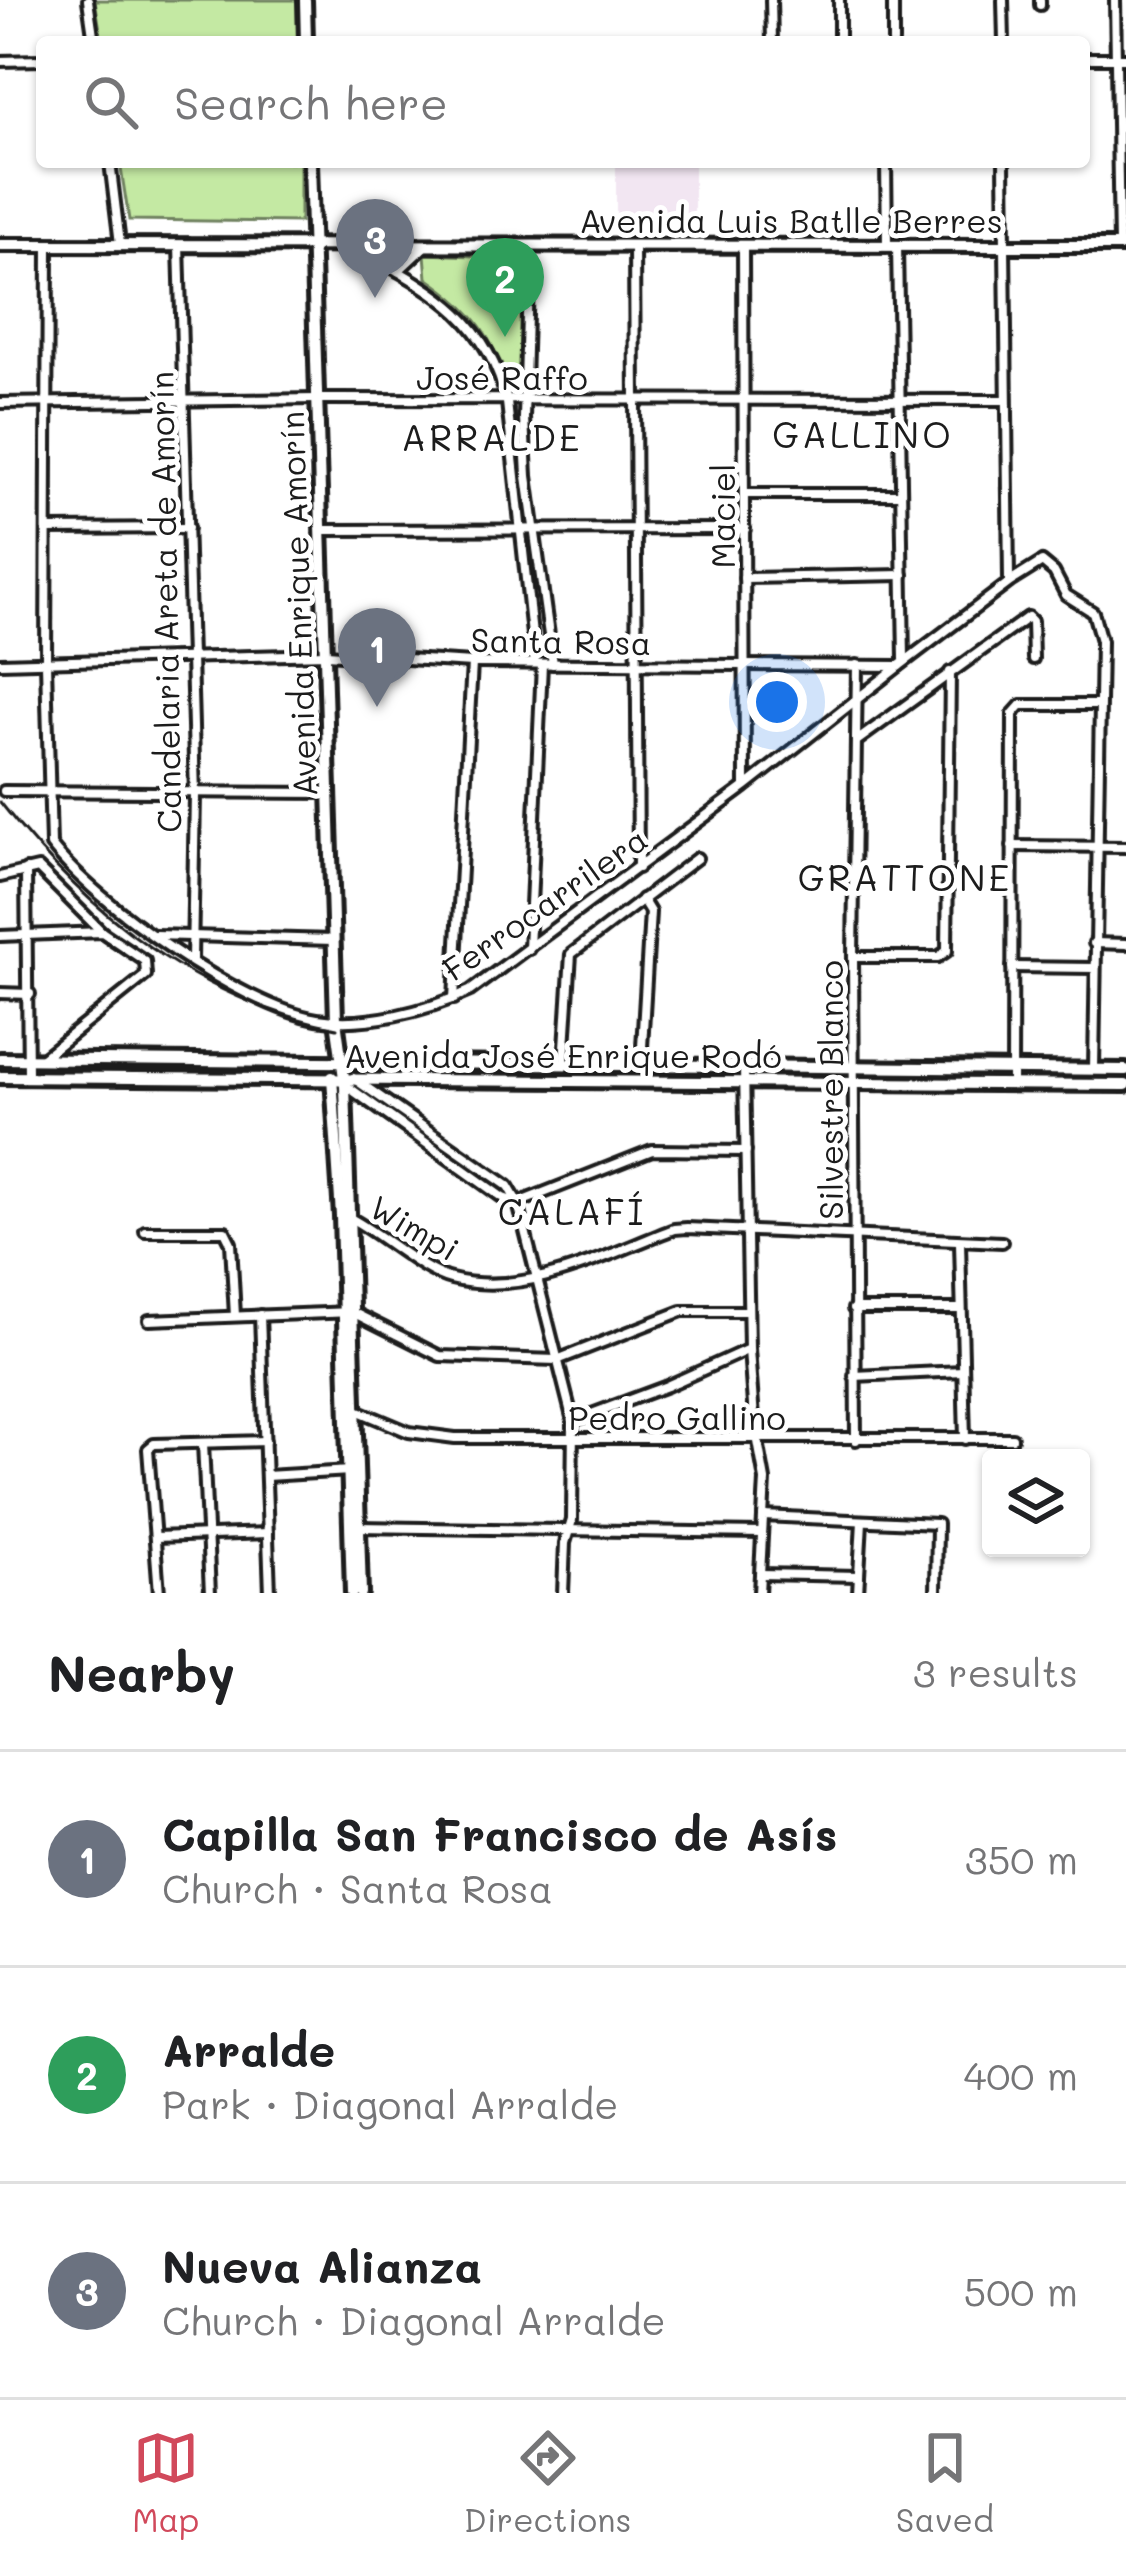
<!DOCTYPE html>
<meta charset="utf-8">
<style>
:root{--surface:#fff;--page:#f2f2f2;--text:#202124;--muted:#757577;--line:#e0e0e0;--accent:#d1495b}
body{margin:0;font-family:Mali,sans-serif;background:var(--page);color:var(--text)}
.controls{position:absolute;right:36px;bottom:36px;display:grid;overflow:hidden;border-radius:12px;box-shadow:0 3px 9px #0004}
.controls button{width:108px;height:108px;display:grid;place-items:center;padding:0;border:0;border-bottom:3px solid var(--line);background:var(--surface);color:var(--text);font:60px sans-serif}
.you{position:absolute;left:777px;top:702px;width:42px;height:42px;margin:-30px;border:9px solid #fff;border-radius:50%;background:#1a73e8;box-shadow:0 0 0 18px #1a73e833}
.badge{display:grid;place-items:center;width:78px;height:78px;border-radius:50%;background:var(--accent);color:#fff;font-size:39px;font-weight:700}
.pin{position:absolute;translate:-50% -99px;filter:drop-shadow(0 3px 6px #0008)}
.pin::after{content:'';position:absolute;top:63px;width:42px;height:36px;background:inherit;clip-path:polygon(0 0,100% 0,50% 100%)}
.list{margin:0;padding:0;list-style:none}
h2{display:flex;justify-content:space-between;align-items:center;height:156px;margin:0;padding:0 48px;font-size:51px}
h2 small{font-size:39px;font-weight:400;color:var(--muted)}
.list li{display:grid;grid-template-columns:78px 1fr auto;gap:36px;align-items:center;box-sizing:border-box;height:216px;padding:0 48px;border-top:3px solid var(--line)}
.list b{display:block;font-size:45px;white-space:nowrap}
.list p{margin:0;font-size:39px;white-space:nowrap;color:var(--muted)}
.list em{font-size:39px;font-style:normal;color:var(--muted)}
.icon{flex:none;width:66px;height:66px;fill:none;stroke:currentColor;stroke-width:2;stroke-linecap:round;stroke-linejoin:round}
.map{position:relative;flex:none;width:1126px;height:1593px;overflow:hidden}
.search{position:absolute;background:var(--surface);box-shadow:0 3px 9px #0004;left:36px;right:36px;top:36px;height:132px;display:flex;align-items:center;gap:30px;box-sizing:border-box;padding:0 42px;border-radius:12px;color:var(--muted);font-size:45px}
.sheet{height:804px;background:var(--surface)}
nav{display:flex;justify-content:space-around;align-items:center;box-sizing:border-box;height:168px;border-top:3px solid var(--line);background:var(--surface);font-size:33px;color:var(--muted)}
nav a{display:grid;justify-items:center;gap:6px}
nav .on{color:var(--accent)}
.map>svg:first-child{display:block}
.built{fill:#f2e6f2}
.green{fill:#c4e9a3;stroke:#708260;stroke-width:3}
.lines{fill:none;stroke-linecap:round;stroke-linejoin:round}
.street-casing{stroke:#1c1c1c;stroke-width:16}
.secondary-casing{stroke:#1c1c1c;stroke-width:20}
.street{stroke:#fff;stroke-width:8}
.secondary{stroke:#fff;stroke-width:10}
.rail{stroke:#1c1c1c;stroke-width:3}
.labels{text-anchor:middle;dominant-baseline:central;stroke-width:10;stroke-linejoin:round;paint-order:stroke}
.street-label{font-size:33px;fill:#1c1c1c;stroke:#fff}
.neighbourhood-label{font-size:36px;letter-spacing:3px;fill:#1c1c1c;stroke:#fff}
</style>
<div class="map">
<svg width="1126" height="1593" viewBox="0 0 1126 1593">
<rect width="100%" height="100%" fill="#fff"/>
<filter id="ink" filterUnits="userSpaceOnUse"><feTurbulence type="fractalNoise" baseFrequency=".00833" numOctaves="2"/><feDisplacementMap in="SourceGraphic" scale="24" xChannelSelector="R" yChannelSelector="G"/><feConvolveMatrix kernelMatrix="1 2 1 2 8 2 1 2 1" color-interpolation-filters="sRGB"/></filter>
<g filter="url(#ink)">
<!-- built -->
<path class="built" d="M616,162h78v58l-78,3z"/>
<!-- green -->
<g class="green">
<path d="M95,0h204v42h-197z"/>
<path d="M120,162h180v60l-171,-2z"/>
<path d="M425,254l100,4 -6,137 -8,-1c-18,-57 -34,-82 -84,-116z"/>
</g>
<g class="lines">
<!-- street casing -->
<g class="street-casing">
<g id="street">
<path d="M88,0l6,42"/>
<path d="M771,0l1,42"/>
<path d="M839,0v42"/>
<path d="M1003,0l1,42"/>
<path d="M1040,0v5"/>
<path d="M1115,0l4,246"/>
<path d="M893,42v-42"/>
<path d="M1084,58h42"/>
<path d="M0,61l42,-1"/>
<path d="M110,162l10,82"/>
<path d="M886,162l1,84"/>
<path d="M1004,162l5,418"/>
<path d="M48,245l-2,418 5,182c46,60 192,162 266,174 48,8 110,-8 153,-28l275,-204 154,-121"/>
<path d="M179,245l16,550 -3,164"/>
<path d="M529,245l-5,173 3,58 26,188"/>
<path d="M354,246c73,42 132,67 153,156l28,261"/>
<path d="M634,246l4,622"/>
<path d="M743,246l2,540"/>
<path d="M897,246l7,413"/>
<path d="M398,271l28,-26"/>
<path d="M0,403l318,-4 687,1"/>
<path d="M745,494h156"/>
<path d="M47,529l141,-1"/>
<path d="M322,530l423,-1"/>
<path d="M744,578l159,-3"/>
<path d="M0,663l326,-9 146,9 427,3 111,-84 32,-20 12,10 12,23 27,17 8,29 -7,428"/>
<path d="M858,740l170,-123 4,4 1,38"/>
<path d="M4,791l326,2"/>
<path d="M1012,846l114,1"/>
<path d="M26,870l2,207"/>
<path d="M0,877l38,-9 63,63"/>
<path d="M155,935l179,5"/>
<path d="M0,936l102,-4 43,29 1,14 -105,84"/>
<path d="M1094,943l32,1"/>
<path d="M529,949l13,-285"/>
<path d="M853,957h85l9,-6 3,-279"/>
<path d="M1012,967l82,1"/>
<path d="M0,993l30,1"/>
<path d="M454,999l18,-336"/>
<path d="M564,1063l7,-109 126,-96"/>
<path d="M641,1064l9,-152 -8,-13"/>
<path d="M744,1066l5,283 5,70 11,61 -6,113"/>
<path d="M353,1078l155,108 10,17 55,218 -1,99 -7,23 -2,50"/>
<path d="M344,1084l159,114 15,5"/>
<path d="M1012,1084l1,-370 8,-9h78"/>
<path d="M518,1203l134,-53 94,1"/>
<path d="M348,1217c29,14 74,55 103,62 76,19 154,-24 223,-50l13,-1 315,14"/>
<path d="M145,1231h80l6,12 4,73"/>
<path d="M960,1242l5,197"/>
<path d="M853,1309h107"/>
<path d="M260,1315l10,278"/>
<path d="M149,1320l203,-8 88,44 117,4 125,-49h66"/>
<path d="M854,1376l109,-5"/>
<path d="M354,1409l55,23 46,6h557"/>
<path d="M573,1421l94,-35 82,-37"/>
<path d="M856,1440l-3,-483 4,-292"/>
<path d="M203,1443l7,150"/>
<path d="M266,1476l84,-5"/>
<path d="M763,1516l174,8 -1,69"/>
<path d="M357,1527l405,6"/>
<path d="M156,1537l112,-4"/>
<path d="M760,1574l99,2"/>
<path d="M159,1593l-11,-144 6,-5 111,-3"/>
<path d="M858,1593l4,-72"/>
</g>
</g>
<!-- secondary casing -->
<g class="secondary-casing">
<g id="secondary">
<path d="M305,0l1,42"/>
<path d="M310,162l26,858 9,65 16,508"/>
<path d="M0,245l1126,1"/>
<path d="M0,1059l1126,11"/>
<path d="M0,1077l1126,8"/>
<path d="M332,1077l9,139 11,377"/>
</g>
</g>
<!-- street -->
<use href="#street" class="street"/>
<!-- secondary -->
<use href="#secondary" class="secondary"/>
<!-- rail -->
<path class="rail" d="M0,802c86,110 198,199 337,226"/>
</g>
</g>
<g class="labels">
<!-- street labels -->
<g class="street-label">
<text x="791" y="219">Avenida Luis Batlle Berres</text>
<text x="502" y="376">José Raffo</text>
<text transform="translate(721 516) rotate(-90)">Maciel</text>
<text transform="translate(164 602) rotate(-91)">Candelaria Areta de Amorín</text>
<text transform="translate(297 604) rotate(-92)">Avenida Enrique Amorín</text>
<text transform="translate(561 640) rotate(1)">Santa Rosa</text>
<text transform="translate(544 903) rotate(-35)">Ferrocarrilera</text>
<text x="563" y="1054">Avenida José Enrique Rodó</text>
<text transform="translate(829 1090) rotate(-90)">Silvestre Blanco</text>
<text transform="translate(415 1227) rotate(30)">Wimpi</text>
<text x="677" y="1416">Pedro Gallino</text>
</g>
<!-- neighbourhood labels -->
<g class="neighbourhood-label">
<text x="863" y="433">GALLINO</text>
<text x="492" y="436">ARRALDE</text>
<text x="905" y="876">GRATTONE</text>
<text x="572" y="1210">CALAFÍ</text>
</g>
</g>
</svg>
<div class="controls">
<button><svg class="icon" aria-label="layers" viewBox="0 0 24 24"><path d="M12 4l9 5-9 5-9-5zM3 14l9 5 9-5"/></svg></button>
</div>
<div class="you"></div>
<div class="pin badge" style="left:377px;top:707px;background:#6b7280">1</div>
<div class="pin badge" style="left:505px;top:337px;background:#2e9e5b">2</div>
<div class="pin badge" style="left:375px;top:298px;background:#6b7280">3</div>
<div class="search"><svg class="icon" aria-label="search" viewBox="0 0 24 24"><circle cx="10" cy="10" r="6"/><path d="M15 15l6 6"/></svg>Search here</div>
</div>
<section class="sheet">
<h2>Nearby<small>3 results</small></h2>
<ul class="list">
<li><span class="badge" style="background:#6b7280">1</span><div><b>Capilla San Francisco de Asís</b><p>Church · Santa Rosa</p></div><em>350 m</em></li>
<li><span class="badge" style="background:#2e9e5b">2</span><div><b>Arralde</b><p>Park · Diagonal Arralde</p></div><em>400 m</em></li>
<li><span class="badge" style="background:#6b7280">3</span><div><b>Nueva Alianza</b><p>Church · Diagonal Arralde</p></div><em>500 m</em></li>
</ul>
</section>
<nav>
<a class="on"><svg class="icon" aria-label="map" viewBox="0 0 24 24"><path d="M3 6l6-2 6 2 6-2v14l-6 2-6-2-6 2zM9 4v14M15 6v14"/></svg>Map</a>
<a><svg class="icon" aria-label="directions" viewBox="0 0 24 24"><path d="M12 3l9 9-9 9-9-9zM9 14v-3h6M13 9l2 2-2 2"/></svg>Directions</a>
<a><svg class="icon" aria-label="saved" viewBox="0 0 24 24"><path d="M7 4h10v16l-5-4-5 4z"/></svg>Saved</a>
</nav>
